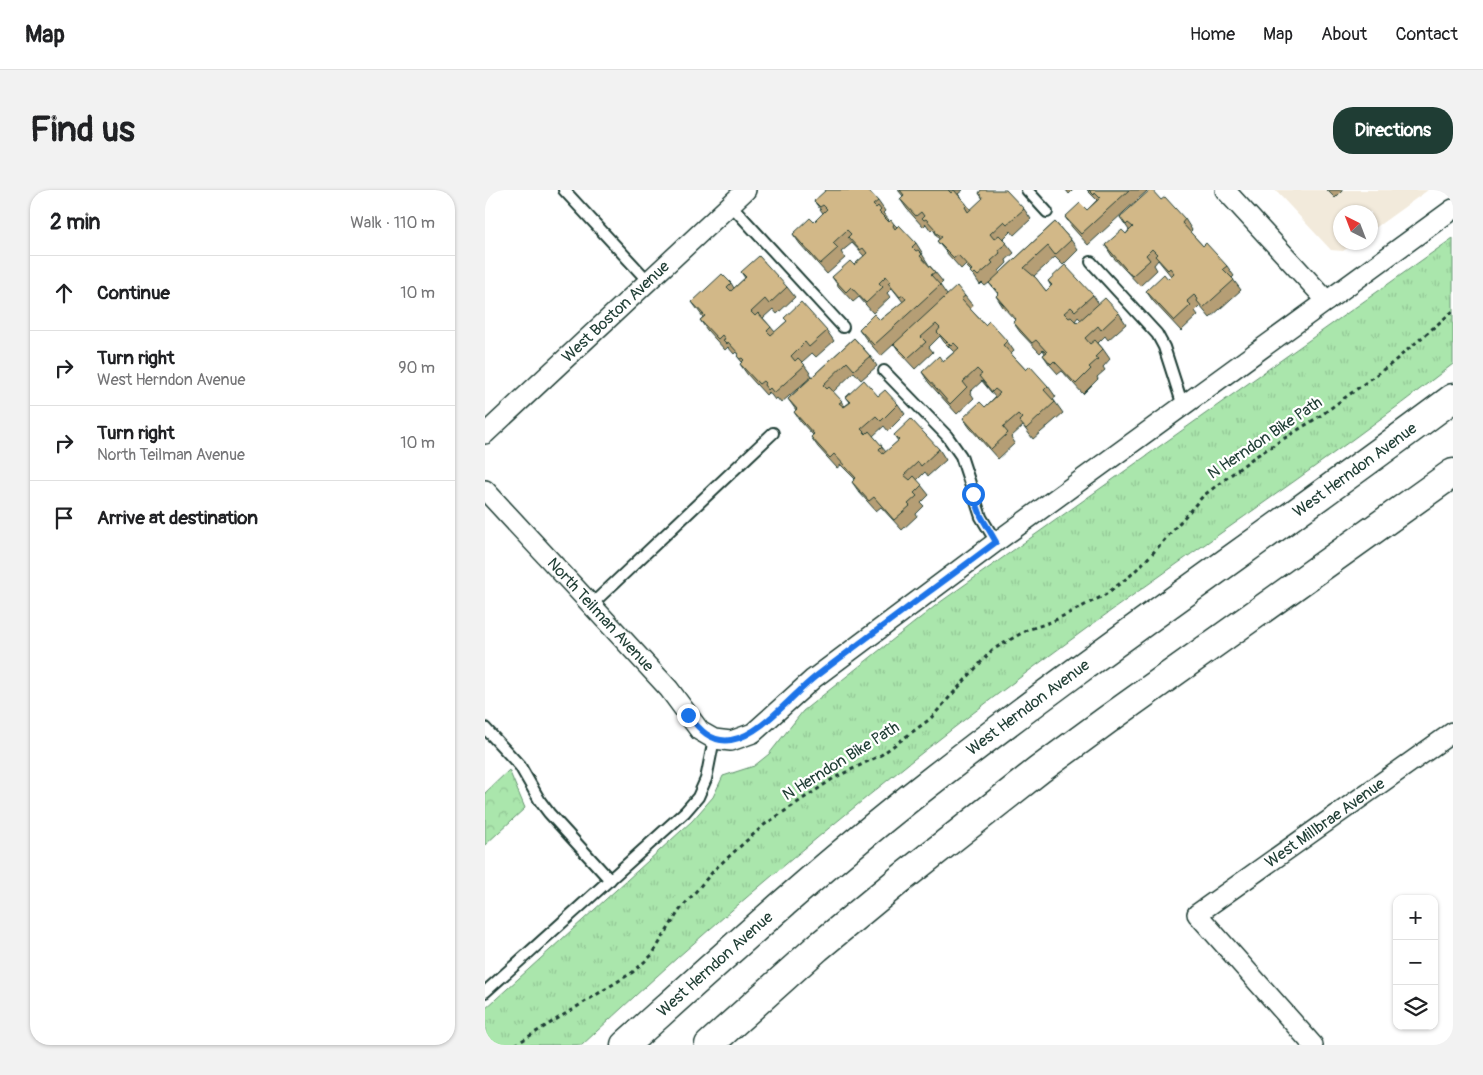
<!DOCTYPE html>
<meta charset="utf-8">
<style>
:root{--surface:#fff;--page:#f2f2f2;--text:#202124;--muted:#757577;--line:#e0e0e0;--accent:#1f3d34}
body{margin:0;font-family:Pangolin,sans-serif;background:var(--page);color:var(--text)}
.controls{position:absolute;right:15px;bottom:15px;display:grid;overflow:hidden;border-radius:10px;box-shadow:0 1px 4px #0004}
.controls button{width:45px;height:45px;display:grid;place-items:center;padding:0;border:0;border-bottom:1px solid var(--line);background:var(--surface);color:var(--text);font:25px sans-serif}
.compass{position:absolute;left:848px;top:15px;width:45px;height:45px;border-radius:50%;background:var(--surface);box-shadow:0 1px 4px #0004;rotate:318deg}
.stop{position:absolute;width:15px;height:15px;margin:-11px;border:4px solid #1a73e8;border-radius:50%;background:#fff}
.stop.end{background:#1a73e8;border-color:#fff;box-shadow:0 1px 5px #0008}
.list{margin:0;padding:0;list-style:none}
h2{display:flex;justify-content:space-between;align-items:center;height:65px;margin:0;padding:0 20px;font-size:21px}
h2 small{font-size:16px;font-weight:400;color:var(--muted)}
.list li{display:grid;grid-template-columns:32px 1fr auto;gap:15px;align-items:center;box-sizing:border-box;height:75px;padding:0 20px;border-top:1px solid var(--line)}
.list b{display:block;font-size:19px;white-space:nowrap}
.list p{margin:0;font-size:16px;white-space:nowrap;color:var(--muted)}
.list em{font-size:16px;font-style:normal;color:var(--muted)}
.icon{flex:none;width:28px;height:28px;fill:none;stroke:currentColor;stroke-width:2;stroke-linecap:round;stroke-linejoin:round}
.map{position:relative;flex:none;width:968px;height:855px;overflow:hidden;border-radius:20px}
header{display:flex;align-items:center;gap:30px;box-sizing:border-box;height:70px;padding:0 25px;background:var(--surface);border-bottom:1px solid var(--line)}
header strong{font-size:24px}
nav{display:flex;gap:28px;margin-inline-start:auto;font-size:18px}
.intro{display:flex;align-items:center;justify-content:space-between;box-sizing:border-box;height:120px;padding:0 30px}
h1{margin:0;font-size:35px}
.button{padding:12px 22px;border-radius:20px;background:var(--accent);color:#fff;font-size:18px;font-weight:700}
main{display:flex;gap:30px;padding:0 30px}
aside{flex:1;background:var(--surface);border-radius:20px;box-shadow:0 1px 4px #0004}
.map>svg:first-child{display:block}
.built{fill:#f2eadb}
.forest{fill:url(#forest-crowns);stroke:#649270}
.park{fill:url(#park-tufts);stroke:#649270}
.lines{fill:none;stroke-linecap:round;stroke-linejoin:round}
.lane-casing{stroke:#1f3d34;stroke-width:14}
.street-casing{stroke:#1f3d34;stroke-width:22}
.primary-casing{stroke:#1f3d34;stroke-width:31}
.path{stroke:#1f3d34;stroke-width:3;stroke-dasharray:4 4;stroke-linecap:butt}
.lane{stroke:#fff;stroke-width:10}
.street{stroke:#fff;stroke-width:19}
.primary{stroke:#fff;stroke-width:28}
.wall{fill:#b59e75;stroke:#1f3d34;fill-rule:evenodd}
.building{fill:#d2b888;stroke:#1f3d34}
.route{stroke:#1a73e8;stroke-width:6}
.labels{text-anchor:middle;dominant-baseline:central;stroke-width:4.5;stroke-linejoin:round;paint-order:stroke}
.street-label{font-size:16px;fill:#1f3d34;stroke:#fff}
</style>
<header>
<strong>Map</strong>
<nav><a>Home</a><a>Map</a><a>About</a><a>Contact</a></nav>
</header>
<div class="intro"><h1>Find us</h1><a class="button">Directions</a></div>
<main>
<aside>
<h2>2 min<small>Walk · 110 m</small></h2>
<ul class="list">
<li><svg class="icon" aria-label="ahead" viewBox="0 0 24 24"><path d="M12 20V5M6 11l6-6 6 6"/></svg><div><b>Continue</b></div><em>10 m</em></li>
<li><svg class="icon" aria-label="right" viewBox="0 0 24 24"><path d="M7 20v-9h11M14 6l5 5-5 5"/></svg><div><b>Turn right</b><p>West Herndon Avenue</p></div><em>90 m</em></li>
<li><svg class="icon" aria-label="right" viewBox="0 0 24 24"><path d="M7 20v-9h11M14 6l5 5-5 5"/></svg><div><b>Turn right</b><p>North Teilman Avenue</p></div><em>10 m</em></li>
<li><svg class="icon" aria-label="arrive" viewBox="0 0 24 24"><path d="M6 21V4h12l-3 4 3 4H6"/></svg><div><b>Arrive at destination</b></div></li>
</ul>
</aside>
<div class="map">
<svg width="968" height="855" viewBox="0 0 968 855">
<defs>
<pattern id="forest-crowns" width="20" height="18" patternUnits="userSpaceOnUse" patternTransform="scale(1.25)"><rect width="20" height="18" fill="#aae6ac"/><path d="M2 6a3 3 0 1 1 6 0M12 15a3 3 0 1 1 6 0" fill="none" stroke="#92c695"/></pattern>
<pattern id="park-tufts" width="24" height="20" patternUnits="userSpaceOnUse" patternTransform="scale(1.25)"><rect width="24" height="20" fill="#aae6ac"/><path d="M3 7l-1-3M5 7V3M7 7l1-3M15 17l-1-3M17 17v-4M19 17l1-3" fill="none" stroke="#92c695"/></pattern>
</defs>
<rect width="100%" height="100%" fill="#fff"/>
<filter id="ink" filterUnits="userSpaceOnUse"><feTurbulence type="fractalNoise" baseFrequency=".02" numOctaves="2"/><feDisplacementMap in="SourceGraphic" scale="10" xChannelSelector="R" yChannelSelector="G"/><feConvolveMatrix kernelMatrix="1 2 1 2 8 2 1 2 1" color-interpolation-filters="sRGB"/></filter>
<g filter="url(#ink)">
<!-- built -->
<path class="built" d="M790,0h153l-57,41v-19h-30v30l14,1 -12,8 -12,-1z"/>
<!-- forest -->
<path class="forest" d="M24,580l16,38 -40,37v-52z"/>
<!-- park -->
<path class="park" d="M968,48v126c-136,106 -281,200 -419,303 -112,83 -219,171 -324,262 -44,38 -86,77 -128,116h-97v-36l207,-188 21,-24 10,-21 31,-10 15,-12 34,-43 136,-108z"/>
<g class="lines">
<!-- lane casing -->
<g class="lane-casing">
<g id="lane">
<path d="M79,0l84,91"/>
<path d="M542,0l20,22"/>
<path d="M245,14l113,123"/>
<path d="M606,72l66,72 7,13 19,59"/>
<path d="M399,181l63,65 14,20 20,61 15,25"/>
<path d="M106,415l182,-172"/>
<path d="M0,538l35,38 20,35 9,12 61,67"/>
<path d="M0,802l200,-180 13,-15 8,-18 8,-40"/>
</g>
</g>
<!-- street casing -->
<g class="street-casing">
<g id="street">
<path d="M740,0l102,111"/>
<path id="s1" d="M0,244l261,-244"/>
<path id="s2" d="M0,300l184,199 31,42 14,8 17,2 22,-8 60,-54 183,-137 457,-333"/>
<path id="s3" d="M828,855l-116,-131 256,-182"/>
</g>
</g>
<!-- primary casing -->
<g class="primary-casing">
<g id="primary">
<path id="s4" d="M140,855c98,-88 196,-178 300,-259 172,-135 353,-257 528,-388"/>
<path d="M224,855l108,-97 81,-67 141,-111 68,-50 346,-247"/>
</g>
</g>
<!-- path -->
<path class="path" d="M30,855l118,-73 19,-17 27,-44 36,-42 49,-44 70,-47 47,-23 49,-36 62,-69 35,-20 24,-8 54,-27 26,-20 21,-21 51,-58 50,-38 67,-42 71,-52 62,-53"/>
<!-- lane -->
<use href="#lane" class="lane"/>
<!-- street -->
<use href="#street" class="street"/>
<!-- primary -->
<use href="#primary" class="primary"/>
</g>
<!-- wall -->
<g class="wall">
<path d="M413,0h65l-5,4 13,16 12,-11 -4,-6 45,16 7,10 -17,16 -3,-4 -8,8 11,14 -8,7 1,3 -8,8 1,2 55,-51 16,18 7,10 -15,15 -8,-8 -21,19 12,15 5,-5 -3,-5 45,14 6,9 20,9 7,11 -18,16 -3,-4 -7,7 5,6 7,10 -7,8 2,3 -8,7 1,2 -15,15 -21,-23 -4,3 -8,-9 -7,-10 2,-2 -2,-3 -3,3 -20,-21 -7,-10 2,-2 -12,-13 -7,-11 2,-2 -9,-11 -4,3 -3,-3 -2,2 -9,-14 -6,-6 -4,4 -16,-18 -8,-10 2,-2 -6,-10 -2,2 -5,-7 -3,3 -16,-18 -7,-10 3,-3zM593,127l3,3 -4,3 -2,-2z"/>
<path d="M581,0h7l-4,4z"/>
<path d="M602,0h61l-60,55 -16,-18 -7,-10 22,-7 10,-10z"/>
<path d="M842,0h16l-8,8z"/>
<path d="M676,10l24,19 7,11 -2,2 13,14 24,20 7,10 -2,2 9,12 -31,28 -10,-12 -5,5 3,4 -17,16 -28,-30 -7,-10 22,-12 3,-3 -13,-16 -4,5 3,5 -17,16 -28,-30 -7,-11 21,-11 3,-4 -9,-13z"/>
<path d="M329,11h64l7,10 -2,2 6,7 -1,1 6,3 3,3 19,16 7,11h-1l7,11 6,7 8,10 -3,3 7,10 18,1 8,10 -3,3 15,16 22,16 7,10 -3,3 15,16 22,16 8,11 -3,2 10,14 -30,26 -10,-13 -12,11 4,6 -17,16 -28,-31 -7,-10 22,-11 10,-10 -13,-16 -12,11 4,6 -17,16 -28,-31 -7,-11 21,-10 11,-10 -10,-10 -4,-6 -11,11 4,5 -18,17 -14,-15 -7,-10 -13,12 -15,-17 -7,-10 21,-9 23,-18 -11,-14 -5,5 3,4 -17,16 -14,-16 -6,5 -14,-15 -7,-10 22,-12 10,-9 -12,-13 -11,9 4,6 -18,16 -27,-30 -7,-10 21,-12 9,-9z"/>
<path d="M256,82l46,15 8,10 -18,17 -4,-5 -10,9 12,14 12,-11 -3,-3 43,13 7,10 -18,16 -4,-4 -10,9 10,14 -31,27 -4,-5 -2,2 -6,-8 -3,3 -19,-21 -7,-10 2,-2 -5,-6 1,-1 -2,-3 -2,2 -6,-7 -3,3 -18,-20 -7,-10 3,-3 -11,-15 39,-19 3,5 11,-10z"/>
<path d="M369,148l16,18 7,10 -16,14 -7,-8 -21,20 12,14 5,-4 -4,-5 32,-1 20,8 7,10 -17,17 -4,-5 -11,10 13,16 12,-11 -4,-6 45,14 7,11 -18,16 -3,-4 -8,8 12,15 -8,8 3,3 -8,8 1,2 -15,14 -21,-23 -5,4 -17,-19 -7,-10 3,-3 -14,-14 -4,3 -19,-21 -7,-10 2,-2 -12,-13 -7,-10 2,-2 -8,-11z"/>
</g>
<!-- building -->
<g class="building">
<path d="M341,0h42l10,11 -5,4 3,3 2,-2 3,4 -2,2 10,10 2,-2 3,4 -1,2 2,3 4,-4 17,18 -4,4 4,4 2,-1 4,4 -2,2 15,16 -4,3 9,10 -66,60 -15,-16 15,-15 6,6 26,-21 -3,-4 -3,2 -12,-14 2,-2 -4,-5 -7,7 4,4 -17,16 -15,-16 -5,5 -14,-15 18,-16 4,4 13,-12 -4,-5 -3,2 -12,-13 3,-3 -4,-4 -14,13 5,5 -18,16 -27,-30 17,-16 4,4 13,-13 -4,-4 -3,2 -6,-6z"/>
<path d="M415,0h48l3,3 3,-3 13,15 -2,2 3,5 15,-14 -4,-5 2,-3h25l18,19 -17,15 -3,-3 -14,13 4,5 5,-4 8,8 -9,7 2,3 -9,8 2,2 -15,13 -3,-3 -2,2 -3,-3 2,-2 -14,-15 -4,3 -17,-17 5,-4 -7,-5 1,-2 -10,-11 -2,1 -2,-2 2,-2 -3,-4 -5,4 -16,-17 4,-4z"/>
<path d="M604,0h40l-48,44 -16,-17 15,-14 7,7 13,-12 -5,-5 -1,2z"/>
<path d="M665,0h2l9,10 4,-3 20,22 -3,4 21,23 3,-3 21,23 -4,3 11,11 -31,28 -6,-7 1,-2 -4,-4 -7,6 4,4 -17,16 -28,-30 18,-17 4,5 6,-6 -4,-5 -2,2 -13,-14 2,-2 -5,-5 -6,6 4,5 -18,16 -27,-31 17,-15 4,4 7,-7 -5,-4 -2,2 -6,-8z"/>
<path d="M570,32l16,18 -16,15 -7,-9 -24,22 12,10 10,13 6,-6 -4,-4 17,-16 28,30 -18,16 -4,-4 -7,6 5,5 2,-1 6,6 28,-25 14,15 -18,17 -3,-4 -13,12 5,6 5,-4 8,9 -8,8 3,2 -9,8 2,2 -15,15 -22,-23 -3,3 -8,-9 4,-3 -11,-12 -4,3 -19,-21 3,-3 -20,-23 3,-3 -10,-10z"/>
<path d="M274,66l28,31 -18,17 -4,-5 -14,13 4,4 3,-3 13,14 -4,4 4,4 16,-14 -3,-3 17,-16 26,29 -18,16 -4,-5 -14,14 4,5 3,-3 7,7 -31,28 -4,-5 -2,2 -4,-5 1,-2 -2,-2 -4,3 -19,-20 4,-4 -2,-2 -2,1 -3,-3 2,-2 -11,-12 -1,2 -4,-4 2,-1 -3,-4 -4,4 -18,-19 5,-4 -13,-14 30,-28 9,9 -4,4 4,4 15,-14 -5,-5z"/>
<path d="M472,96l8,10 -4,3 24,26 4,-4 18,20 -4,4 23,25 4,-4 18,20 -4,4 11,12 -29,27 -7,-8 3,-3 -4,-4 -15,13 5,6 -17,16 -28,-31 17,-16 5,5 15,-14 -5,-4 -3,3 -13,-16 3,-2 -5,-5 -14,13 4,5 -17,17 -28,-32 17,-16 4,6 16,-14 -5,-5 -3,3 -14,-14 3,-4 -4,-4 -15,13 5,5 -18,16 -14,-14z"/>
<path d="M369,148l16,18 -16,14 -7,-8 -24,23 4,4 2,-2 13,14 -3,2 5,4 7,-5 -5,-5 18,-17 14,16 7,-6 13,14 -17,17 -5,-5 -15,13 5,5 3,-3 13,15 -3,3 4,5 16,-14 -5,-5 17,-16 28,30 -18,17 -3,-4 -14,13 6,5 4,-4 8,9 -8,8 3,3 -9,8 2,2 -16,14 -20,-23 -5,4 -17,-19 4,-4 -22,-24 -4,4 -19,-21 3,-3 -20,-22 3,-3 -9,-10z"/>
</g>
</g>
<g class="lines" filter="url(#ink)">
<!-- route -->
<path class="route" d="M203,525c11,14 23,28 43,25 29,-4 61,-45 84,-63 60,-46 121,-90 181,-135l-15,-26 -8,-22"/>
</g>
<g class="labels">
<!-- street labels -->
<g class="street-label">
<text stroke="none"><textPath href="#s1" startOffset="179">West Boston Avenue</textPath></text>
<text transform="translate(780 248) rotate(-34)">N Herndon Bike Path</text>
<text stroke="none"><textPath href="#s4" startOffset="930">West Herndon Avenue</textPath></text>
<text stroke="none"><textPath href="#s2" startOffset="170">North Teilman Avenue</textPath></text>
<text stroke="none"><textPath href="#s4" startOffset="526">West Herndon Avenue</textPath></text>
<text transform="translate(356 571) rotate(-32)">N Herndon Bike Path</text>
<text stroke="none"><textPath href="#s3" startOffset="332">West Millbrae Avenue</textPath></text>
<text stroke="none"><textPath href="#s4" startOffset="121">West Herndon Avenue</textPath></text>
</g>
</g>
</svg>
<div class="controls">
<button>+</button>
<button>−</button>
<button><svg class="icon" aria-label="layers" viewBox="0 0 24 24"><path d="M12 4l9 5-9 5-9-5zM3 14l9 5 9-5"/></svg></button>
</div>
<svg class="compass" viewBox="-18 -18 36 36"><path d="M0-13l5 13h-10z" fill="#e53935"/><path d="M0 13l5-13h-10z" fill="#757577"/></svg>
<div class="stop" style="left:488px;top:304px"></div>
<div class="stop end" style="left:203px;top:525px"></div>
</div>
</main>
